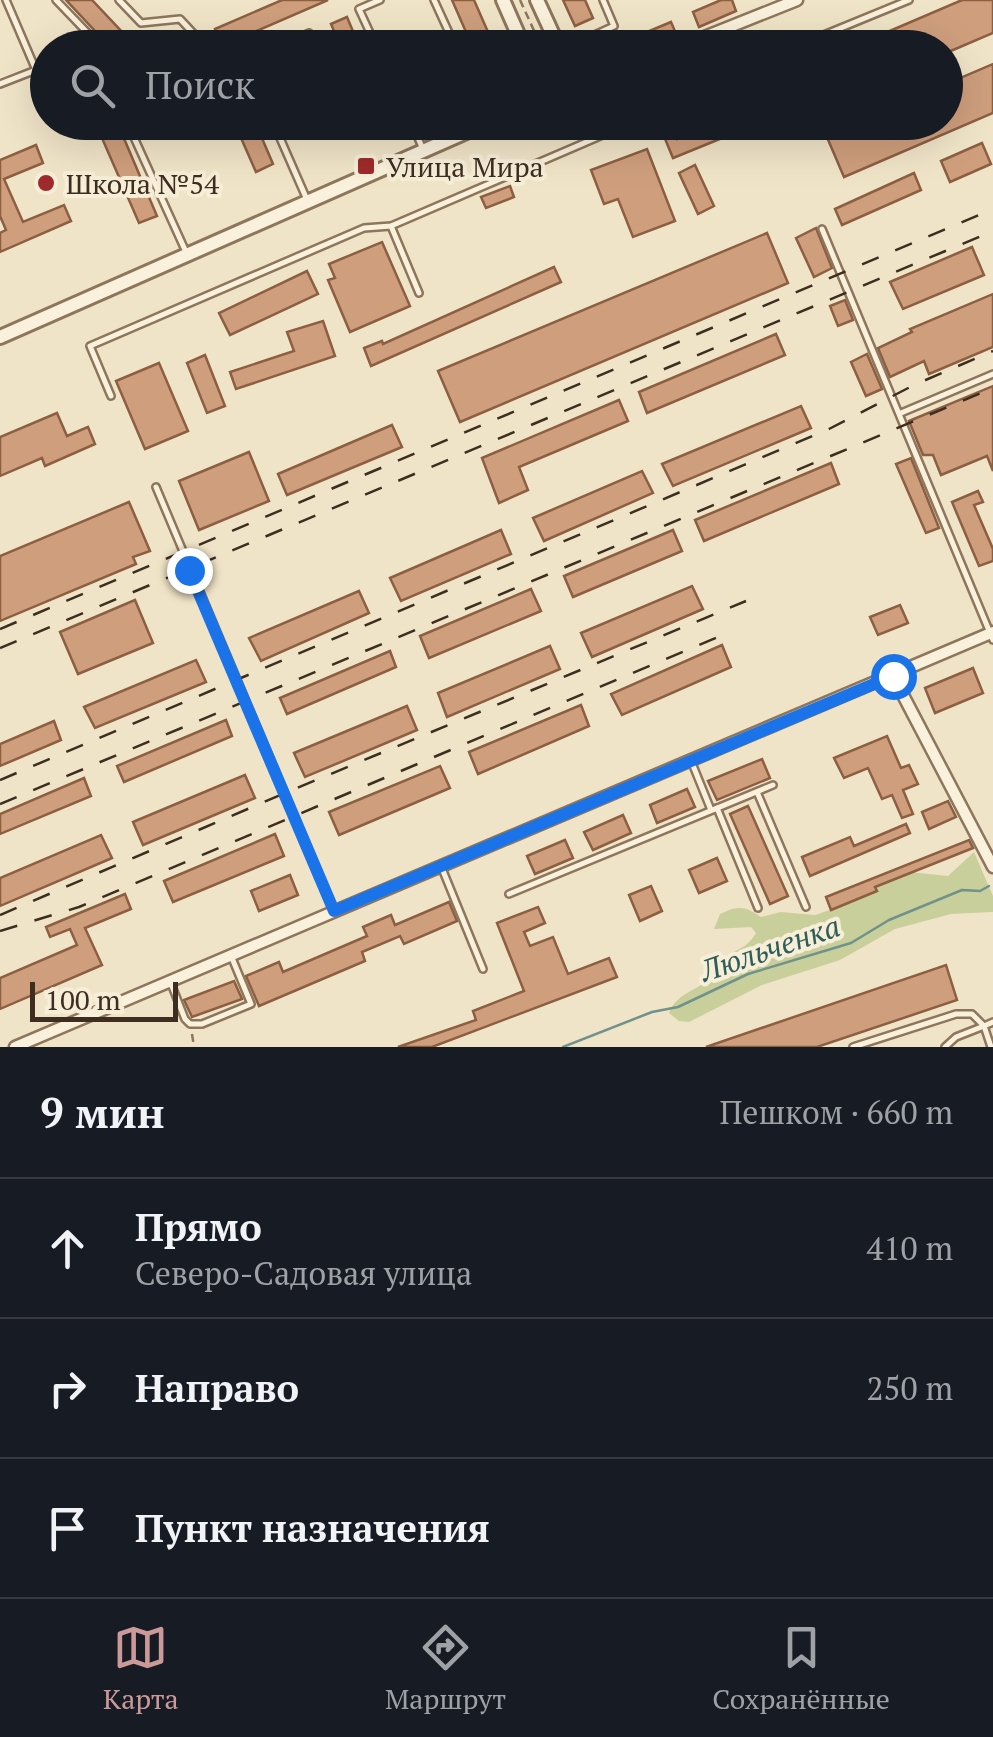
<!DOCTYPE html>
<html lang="ru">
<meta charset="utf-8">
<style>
:root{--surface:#171b24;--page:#20242c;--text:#f1f3f6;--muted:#9ea1a6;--line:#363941;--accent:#cc999b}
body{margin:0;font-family:"PT Serif",serif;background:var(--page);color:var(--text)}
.scale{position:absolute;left:30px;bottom:25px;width:148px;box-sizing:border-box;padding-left:10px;border:5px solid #3d2e20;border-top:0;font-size:28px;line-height:35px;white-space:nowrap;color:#3d2e20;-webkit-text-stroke:8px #f7eed8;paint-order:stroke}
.stop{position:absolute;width:30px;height:30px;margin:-22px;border:8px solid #1a73e8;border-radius:50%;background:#fff}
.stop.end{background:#1a73e8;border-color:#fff;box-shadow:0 2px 10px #0008}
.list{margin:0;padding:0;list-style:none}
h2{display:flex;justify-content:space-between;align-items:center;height:130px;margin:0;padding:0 40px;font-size:42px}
h2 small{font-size:32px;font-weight:400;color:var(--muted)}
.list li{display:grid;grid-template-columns:65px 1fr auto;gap:30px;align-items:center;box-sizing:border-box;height:140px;padding:0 40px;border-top:2px solid var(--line)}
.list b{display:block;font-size:38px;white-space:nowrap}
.list p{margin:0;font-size:32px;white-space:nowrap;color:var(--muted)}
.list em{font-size:32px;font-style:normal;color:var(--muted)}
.icon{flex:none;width:55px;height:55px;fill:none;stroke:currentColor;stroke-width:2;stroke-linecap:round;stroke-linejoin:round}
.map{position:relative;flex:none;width:993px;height:1047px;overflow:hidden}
.search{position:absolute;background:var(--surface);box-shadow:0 10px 40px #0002;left:30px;right:30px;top:30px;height:110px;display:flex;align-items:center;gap:25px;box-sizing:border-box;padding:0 35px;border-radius:55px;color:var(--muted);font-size:38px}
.sheet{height:550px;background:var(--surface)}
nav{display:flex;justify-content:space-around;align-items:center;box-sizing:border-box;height:140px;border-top:2px solid var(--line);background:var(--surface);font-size:28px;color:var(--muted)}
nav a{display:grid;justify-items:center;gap:5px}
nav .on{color:var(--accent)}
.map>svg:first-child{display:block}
.green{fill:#c9cf9b}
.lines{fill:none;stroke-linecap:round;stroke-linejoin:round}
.stream{stroke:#6f938a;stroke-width:2.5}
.building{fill:#cf9f7d;stroke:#8d5f41;stroke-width:2.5}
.service-casing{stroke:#8d765c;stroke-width:10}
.minor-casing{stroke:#8d765c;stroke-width:15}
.tertiary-casing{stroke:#8d765c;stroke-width:18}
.path{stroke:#8d765c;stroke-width:2.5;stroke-dasharray:8 5;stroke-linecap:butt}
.service{stroke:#faf1dc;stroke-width:5}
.minor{stroke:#faf1dc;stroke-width:10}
.tertiary{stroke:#faf1dc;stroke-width:12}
.rail{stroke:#3d2e20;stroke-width:2.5;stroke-dasharray:18 18;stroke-linecap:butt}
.route{stroke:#1a73e8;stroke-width:12}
.poi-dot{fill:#9e2a2b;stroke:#f7eed8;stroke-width:4}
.labels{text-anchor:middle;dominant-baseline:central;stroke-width:8;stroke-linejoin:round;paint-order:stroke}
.poi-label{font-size:28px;fill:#3d2e20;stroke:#f7eed8;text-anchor:start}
.water-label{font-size:30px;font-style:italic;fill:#2f5d5a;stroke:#f7eed8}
</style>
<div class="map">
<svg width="993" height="1047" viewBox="0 0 993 1047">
<rect width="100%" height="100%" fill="#f0e4c8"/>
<!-- green -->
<path class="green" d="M974,852l19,44v16l-42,2 -56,15 -55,31 -78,25 -73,37 -10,-1 -10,-8c8,-21 28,-21 41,-36 6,-7 8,-15 15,-20 13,-8 23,-10 31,-24l-5,-6 -37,2 6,-15c18,-9 25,-8 41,3l20,-5 34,3 35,-12 28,-20 32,-11 38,4z"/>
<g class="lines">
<!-- stream -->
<path class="stream" d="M563,1047l89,-35 26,-5 70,-33 103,-31 38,-23 73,-30 18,1 9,-5"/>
</g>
<!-- building -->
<g class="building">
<path d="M66,0h26l32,34 -14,13z"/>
<path d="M282,0h46l-106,46 -7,-17z"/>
<path d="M452,0h22l21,48h-22z"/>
<path d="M563,0h22l8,18 -18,8z"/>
<path d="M721,0h11l4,11 -37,16 -6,-15z"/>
<path d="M962,0h31v33l-47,20v-5h-96z"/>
<path d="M347,17l13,31h-19l-10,-24z"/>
<path d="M671,22l6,14 -29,12h-9l-4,-11z"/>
<path d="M993,64v49l-149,64 -18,-42 30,-13h90v-38z"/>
<path d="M95,122h22l40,94 -18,7z"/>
<path d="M234,122h21l18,42 -17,8z"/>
<path d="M717,122h16l4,10 -64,26 -12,-29 10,-5 6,15z"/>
<path d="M982,143l9,21 -41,18 -9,-21z"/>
<path d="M36,145l7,18 -39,16 19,43 41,-17 7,16 -71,31v-19l6,-3 -6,-14v-56z"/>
<path d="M647,149l28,72 -42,16 -15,-38 -14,5 -13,-34z"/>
<path d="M695,165l19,41 -16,8 -19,-41z"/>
<path d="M914,173l7,17 -79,35 -7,-16z"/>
<path d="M510,186l4,11 -28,11 -5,-11z"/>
<path d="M816,228l16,40 -18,9 -18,-39z"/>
<path d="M767,233l21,50 -328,139 -22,-51z"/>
<path d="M382,242l28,64 -60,26 -22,-52 7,-2 -6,-14z"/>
<path d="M972,247l12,28 -81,34 -13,-27z"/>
<path d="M554,267l7,15 -190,84 -7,-18 18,-7 1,3z"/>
<path d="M307,271l11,23 -88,41 -11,-22z"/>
<path d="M993,294v53l-64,27 -5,-13 -34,16 -12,-29 34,-16 -2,-3z"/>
<path d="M845,300l8,20 -15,6 -8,-20z"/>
<path d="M323,321l12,35 -99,33 -6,-17 64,-21 -7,-19z"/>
<path d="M776,334l9,21 -138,58 -8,-21z"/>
<path d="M867,354l15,35 -16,7 -15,-34z"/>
<path d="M205,355l20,51 -18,7 -20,-50z"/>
<path d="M159,363l29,68 -43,18 -29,-68z"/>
<path d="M993,386v85l-6,-15 -46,19 -8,-20h-10l-14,-34z"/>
<path d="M619,400l9,21 -109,46 9,23 -29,13 -17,-45z"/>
<path d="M801,406l10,22 -138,58 -11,-22z"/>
<path d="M57,413l10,23 21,-9 7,17 -50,22 -3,-8 -42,18v-39z"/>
<path d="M392,425l10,22 -115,48 -9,-21z"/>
<path d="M249,452l20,49 -70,29 -20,-49z"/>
<path d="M911,458l28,70 -13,5 -30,-69z"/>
<path d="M831,463l8,21 -135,57 -9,-21z"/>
<path d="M642,471l11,22 -109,48 -11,-23z"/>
<path d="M978,491l5,11 -9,3 19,44v12l-14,5 -27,-64z"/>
<path d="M129,502l21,49 -17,6 3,7 -136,57v-65z"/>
<path d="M501,530l10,24 -110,47 -11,-23z"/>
<path d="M673,530l9,21 -109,46 -9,-21z"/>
<path d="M692,586l11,23 -111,48 -11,-24z"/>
<path d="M531,589l10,22 -112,47 -9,-22z"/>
<path d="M359,591l10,22 -108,48 -12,-23z"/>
<path d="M135,600l18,43 -75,31 -18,-42z"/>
<path d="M900,605l8,18 -30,12 -8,-18z"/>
<path d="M722,645l9,22 -109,48 -11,-21z"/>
<path d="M550,646l10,23 -113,48 -9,-24z"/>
<path d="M390,651l6,16 -109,47 -7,-16z"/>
<path d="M196,660l10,22 -111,46 -11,-21z"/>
<path d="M973,668l10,25 -48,20 -10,-25z"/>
<path d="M581,705l8,21 -111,48 -9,-22z"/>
<path d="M407,706l10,24 -112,47 -11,-24z"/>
<path d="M226,720l6,16 -108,46 -7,-16z"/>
<path d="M54,721l7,19 -61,26v-22z"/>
<path d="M887,736l14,32 8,-3 9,19 -15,6 10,24 -11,4 -10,-23 -10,4 -14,-31 -24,10 -10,-20z"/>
<path d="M762,759l8,19 -53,22 -9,-19z"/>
<path d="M440,766l10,22 -111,47 -10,-23z"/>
<path d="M245,775l10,23 -112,47 -10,-23z"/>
<path d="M84,778l7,18 -91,38v-20z"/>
<path d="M687,789l8,18 -38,16 -7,-18z"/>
<path d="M948,801l8,16 -27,12 -7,-17z"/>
<path d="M748,806l40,90 -18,8 -40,-90z"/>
<path d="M623,815l8,18 -38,17 -9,-18z"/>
<path d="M906,824l4,9 -100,43 -8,-19 48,-20 4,9z"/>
<path d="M275,834l9,22 -111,46 -9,-21z"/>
<path d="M101,835l11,23 -112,48v-28z"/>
<path d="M565,840l8,18 -38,16 -8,-18z"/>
<path d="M969,840l4,8 -98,39 2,4 -46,19 -5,-13z"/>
<path d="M717,858l10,23 -28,12 -10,-23z"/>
<path d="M290,875l8,20 -39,16 -8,-20z"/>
<path d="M651,886l11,25 -22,10 -11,-26z"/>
<path d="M125,894l6,15 -46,19 17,37 -102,44v-31l77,-33 -7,-16 -20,8 -4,-10z"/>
<path d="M449,902l8,19 -53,23 -4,-8 -38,16 3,9 -106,45 -13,-30 33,-14 4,10 84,-36 -4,-9 28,-12 4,10z"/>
<path d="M538,907l7,16 -21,9 6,14 23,-9 15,37 41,-16 8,19 -185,70h-34l78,-27 -3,-9 51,-20 -27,-68z"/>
<path d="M946,965l11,35 -140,47h-111z"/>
<path d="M234,981l8,18 -50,18 -8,-17z"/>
</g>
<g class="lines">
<!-- service casing -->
<g class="service-casing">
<g id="service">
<path d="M56,0l46,48"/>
<path d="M119,0l22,23 39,-4 27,29"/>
<path d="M434,0l22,48"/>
<path d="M276,48l33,-15 7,15"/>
<path d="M377,48l-18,-39 21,-9"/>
<path d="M566,48l48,-22 -11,-26"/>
<path d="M792,48l117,-48"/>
<path d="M0,84l36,-14 -30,-70"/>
<path d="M127,122l59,130"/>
<path d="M273,122l35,80"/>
<path d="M350,122l1,3"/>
<path d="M411,122l11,25"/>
<path d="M391,226l28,67"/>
<path d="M822,229l171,411"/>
<path d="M111,396l-21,-50 274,-118 27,-2 242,-104"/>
<path d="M901,413l92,-39"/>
<path d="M156,487l178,424"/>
<path d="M692,763l19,47"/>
<path d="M757,792l49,115"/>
<path d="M717,808l41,100"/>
<path d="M441,866l42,103"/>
<path d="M509,894l264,-109"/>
<path d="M170,981l15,38 5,5h12l49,-20 -19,-46"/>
<path d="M853,1047l103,-33h16l12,12 -28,11 -11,10"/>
<path d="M991,1047l-7,-21 9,-4"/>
</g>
</g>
<!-- minor casing -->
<g class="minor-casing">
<g id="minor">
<path d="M677,48l120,-48"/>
<path d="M893,676l100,191"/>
<path d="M15,1047l978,-415"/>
</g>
</g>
<!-- tertiary casing -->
<g class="tertiary-casing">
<g id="tertiary">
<path d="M503,0l21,48"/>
<path d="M537,0l22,48"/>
<path d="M0,337l489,-215"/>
</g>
</g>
<!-- path -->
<g class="path">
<path d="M520,0l22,48"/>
<path d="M192,1034l2,13"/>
</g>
<!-- service -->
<use href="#service" class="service"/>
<!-- minor -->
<use href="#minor" class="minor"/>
<!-- tertiary -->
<use href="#tertiary" class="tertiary"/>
<!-- rail -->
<g class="rail">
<path d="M0,629l993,-420"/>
<path d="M0,648l993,-417"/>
<path d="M0,780l829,-351 85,-44 79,-34"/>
<path d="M0,804l993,-416"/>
<path d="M0,915l285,-122 461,-192"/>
<path d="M0,931l79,-24 639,-270"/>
</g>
</g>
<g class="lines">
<!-- route -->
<path class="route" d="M189,570l145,341 559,-235"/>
</g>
<!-- markers -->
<g class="poi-dot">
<rect x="356" y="156" width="20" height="20" rx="5"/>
<circle cx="46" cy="183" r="10"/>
</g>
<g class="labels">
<!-- poi labels -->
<g class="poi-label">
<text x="386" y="166">Улица Мира</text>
<text x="66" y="183">Школа №54</text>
</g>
<!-- water labels -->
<g class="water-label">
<text transform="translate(770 948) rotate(-19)">Люльченка</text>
</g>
</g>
</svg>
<div class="scale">100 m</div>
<div class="stop" style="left:893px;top:676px"></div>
<div class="stop end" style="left:189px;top:570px"></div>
<div class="search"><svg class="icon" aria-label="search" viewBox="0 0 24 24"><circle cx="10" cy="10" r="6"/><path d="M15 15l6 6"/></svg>Поиск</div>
</div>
<section class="sheet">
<h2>9 мин<small>Пешком · 660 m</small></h2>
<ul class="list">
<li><svg class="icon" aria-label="ahead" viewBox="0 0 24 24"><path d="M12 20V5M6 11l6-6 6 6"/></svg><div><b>Прямо</b><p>Северо-Садовая улица</p></div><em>410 m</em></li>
<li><svg class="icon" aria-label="right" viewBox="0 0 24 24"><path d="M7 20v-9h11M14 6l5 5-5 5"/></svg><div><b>Направо</b></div><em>250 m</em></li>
<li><svg class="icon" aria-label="arrive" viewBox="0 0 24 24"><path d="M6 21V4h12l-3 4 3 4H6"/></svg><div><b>Пункт назначения</b></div></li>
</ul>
</section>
<nav>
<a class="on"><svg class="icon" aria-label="map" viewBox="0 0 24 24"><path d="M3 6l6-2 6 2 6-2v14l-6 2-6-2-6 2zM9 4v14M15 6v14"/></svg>Карта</a>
<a><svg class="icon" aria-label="directions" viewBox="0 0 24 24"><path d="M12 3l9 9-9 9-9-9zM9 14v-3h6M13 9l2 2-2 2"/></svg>Маршрут</a>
<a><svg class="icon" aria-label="saved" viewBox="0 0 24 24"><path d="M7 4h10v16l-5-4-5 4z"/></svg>Сохранённые</a>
</nav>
